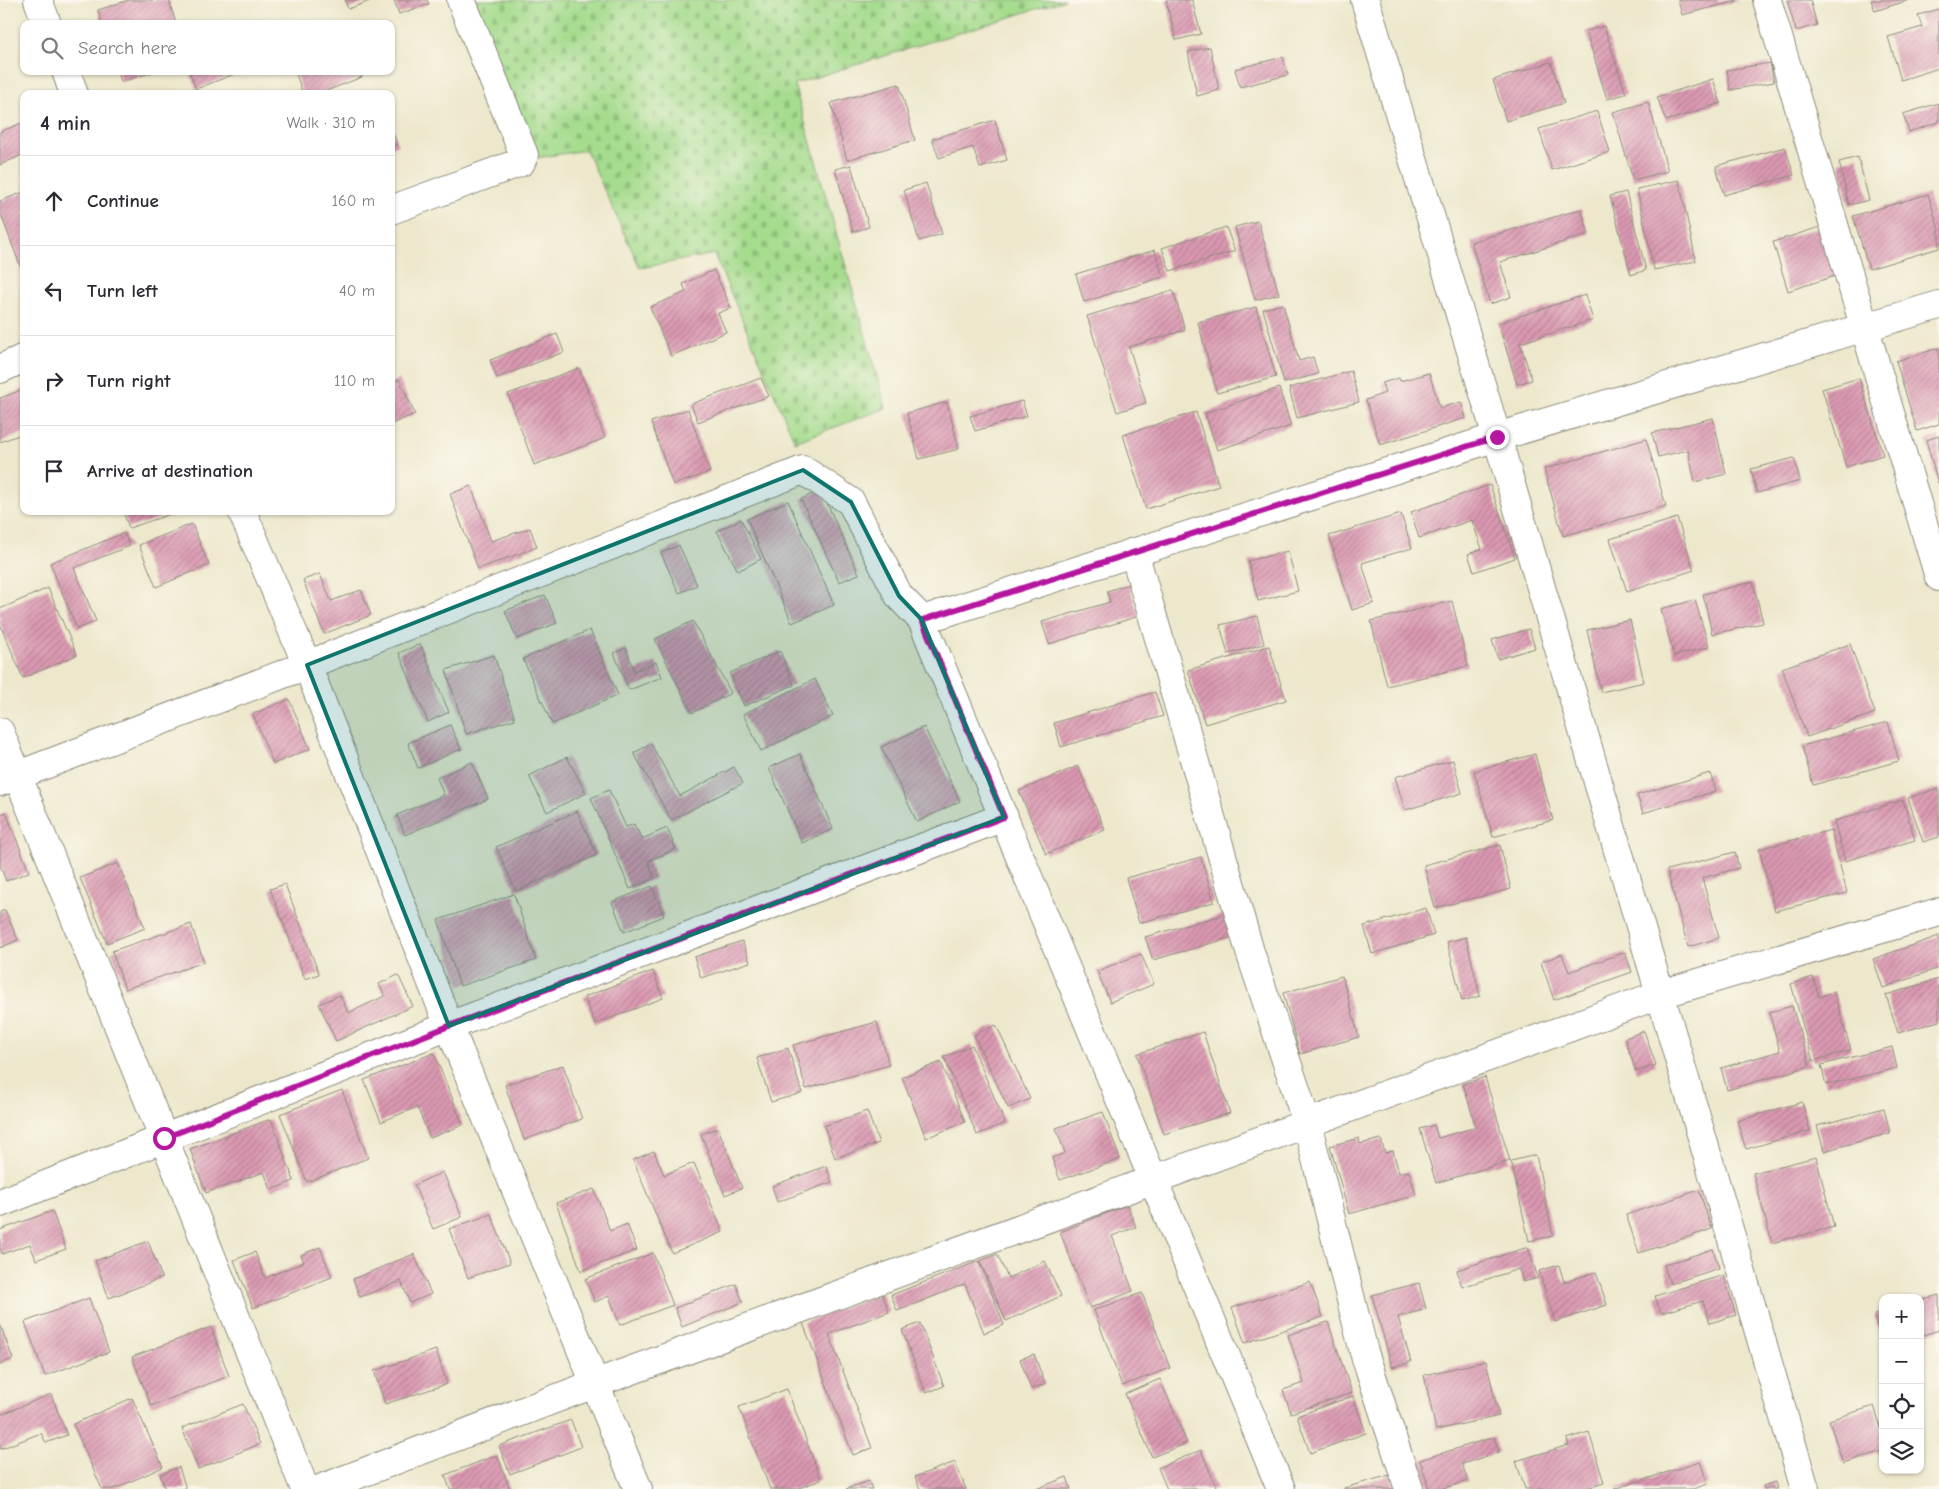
<!DOCTYPE html>
<meta charset="utf-8">
<style>
:root{--surface:#fff;--page:#f7f7f7;--text:#2b2b33;--muted:#7c7c81;--line:#e1e1e2}
body{margin:0;font-family:"Comic Neue",sans-serif;background:var(--page);color:var(--text)}
.controls{position:absolute;right:15px;bottom:15px;display:grid;overflow:hidden;border-radius:10px;box-shadow:0 1px 4px #0004}
.controls button{width:45px;height:45px;display:grid;place-items:center;padding:0;border:0;border-bottom:1px solid var(--line);background:var(--surface);color:var(--text);font:25px sans-serif}
.stop{position:absolute;width:15px;height:15px;margin:-11px;border:4px solid #b5179e;border-radius:50%;background:#fff}
.stop.end{background:#b5179e;border-color:#fff;box-shadow:0 1px 5px #0008}
.list{margin:0;padding:0;list-style:none}
h2{display:flex;justify-content:space-between;align-items:center;height:65px;margin:0;padding:0 20px;font-size:21px}
h2 small{font-size:16px;font-weight:400;color:var(--muted)}
.list li{display:grid;grid-template-columns:32px 1fr auto;gap:15px;align-items:center;box-sizing:border-box;height:90px;padding:0 20px;border-top:1px solid var(--line)}
.list b{display:block;font-size:19px;white-space:nowrap}
.list em{font-size:16px;font-style:normal;color:var(--muted)}
.icon{flex:none;width:28px;height:28px;fill:none;stroke:currentColor;stroke-width:2;stroke-linecap:round;stroke-linejoin:round}
.map{position:relative;flex:none;width:1939px;height:1489px;overflow:hidden}
.search{position:absolute;background:var(--surface);box-shadow:0 1px 4px #0004;left:20px;top:20px;width:375px;height:55px;display:flex;align-items:center;gap:12px;box-sizing:border-box;padding:0 18px;border-radius:10px;color:var(--muted);font-size:19px}
.panel{position:absolute;background:var(--surface);box-shadow:0 1px 4px #0004;left:20px;top:90px;width:375px;height:425px;border-radius:10px}
.map>svg:first-child{display:block}
.cemetery{fill:url(#cemetery-stones);stroke:#68845c}
.building{fill:url(#building-hatch)}
.lines{fill:none;stroke-linecap:round;stroke-linejoin:round}
.minor-casing{stroke:#8c8a7c;stroke-width:30}
.tertiary-casing{stroke:#8c8a7c;stroke-width:30}
.minor{stroke:#fff;stroke-width:28}
.tertiary{stroke:#fff;stroke-width:28}
.route{stroke:#b5179e;stroke-width:6}
.marked{fill:#0f766e;fill-opacity:0.2;stroke:#0f766e;stroke-width:4;stroke-linejoin:round}
</style>
<div class="map">
<svg width="1939" height="1489" viewBox="0 0 1939 1489">
<defs>
<pattern id="cemetery-stones" width="16" height="16" patternUnits="userSpaceOnUse" patternTransform="scale(1.25)"><rect width="16" height="16" fill="#a5dc8d"/><path d="M2 7V4a2 2 0 0 1 4 0v3zM10 15v-3a2 2 0 0 1 4 0v3z" fill="#8ebd7a"/></pattern>
<pattern id="building-hatch" width="6" height="6" patternUnits="userSpaceOnUse" patternTransform="scale(1.25)"><rect width="6" height="6" fill="#db99b2"/><path d="M-1 1l2-2M0 6l6-6M5 7l2-2" fill="none" stroke="#b27d91"/></pattern>
</defs>
<rect width="100%" height="100%" fill="#fbf7ec"/>
<filter id="ink" filterUnits="userSpaceOnUse"><feTurbulence type="fractalNoise" baseFrequency=".02" numOctaves="2"/><feDisplacementMap in="SourceGraphic" scale="10" xChannelSelector="R" yChannelSelector="G"/><feConvolveMatrix kernelMatrix="1 2 1 2 8 2 1 2 1" color-interpolation-filters="sRGB"/></filter>
<filter id="wash" filterUnits="userSpaceOnUse"><feTurbulence type="fractalNoise" baseFrequency=".0096" numOctaves="4" result="noise"/><feDisplacementMap in="SourceGraphic" scale="20" xChannelSelector="R" yChannelSelector="G"/><feGaussianBlur stdDeviation="1.12" result="paint"/><feColorMatrix in="noise" values="0 0 0 0 0 0 0 0 0 0 0 0 0 0 0 0 0 1.4 0 .05"/><feComposite in="paint" operator="in"/></filter>
<g filter="url(#wash)">
<rect width="100%" height="100%" fill="#ede8cc"/>
<!-- cemetery -->
<path class="cemetery" d="M472,0h593l-271,84 92,324 -91,34 -81,-188 -74,14 -54,-118 -50,8z"/>
<g id="blocks">
<!-- building -->
<g class="building">
<path d="M129,0h40l7,24h-74l-4,-14z"/>
<path d="M345,0h28l-25,9z"/>
<path d="M394,0h33l2,4 -30,10z"/>
<path d="M1166,0h26l9,34 -25,6z"/>
<path d="M1678,0h59v1l-55,14z"/>
<path d="M1787,0h23l7,25 -21,6z"/>
<path d="M1871,0h38l-34,11z"/>
<path d="M1939,9v59l-38,12 -13,-43 34,-10 -4,-12z"/>
<path d="M1604,26l22,68 -19,5 -21,-68z"/>
<path d="M1210,47l9,43 -22,6 -9,-44z"/>
<path d="M1283,57l5,18 -48,12 -5,-18z"/>
<path d="M1551,62l13,41 -58,18 -13,-41z"/>
<path d="M1770,63l4,19 -44,8 -3,-20z"/>
<path d="M118,71h35v1l-32,10z"/>
<path d="M189,71h53l-46,18z"/>
<path d="M295,71h65l2,6 -44,17h-15z"/>
<path d="M1713,79l8,24 -55,18 -9,-24z"/>
<path d="M899,84l16,56 -68,20 -16,-57z"/>
<path d="M1648,102l20,69 -35,9 -20,-68z"/>
<path d="M1939,103v19l-30,10 -6,-18z"/>
<path d="M1597,111l13,41 -58,18 -13,-41z"/>
<path d="M995,120l12,40 -27,8 -7,-21 -34,11 -7,-19z"/>
<path d="M24,122v32l-24,11v-33z"/>
<path d="M391,129l7,16 -7,2z"/>
<path d="M1785,147l9,28 -70,20 -8,-29z"/>
<path d="M1858,157l11,43 -20,5 -10,-43z"/>
<path d="M851,165l18,62 -16,5 -18,-63z"/>
<path d="M1679,180l17,81 -42,9 -17,-81z"/>
<path d="M926,183l16,51 -23,7 -15,-51z"/>
<path d="M24,192v75l-3,1 -21,-56v-11z"/>
<path d="M1626,192l20,78 -15,5 -21,-79z"/>
<path d="M1928,194l11,36v18l-70,21 -16,-53z"/>
<path d="M1581,209l8,25 -89,28 11,35 -21,7 -19,-62z"/>
<path d="M1258,221l21,73 -24,6 -20,-73z"/>
<path d="M1226,227l9,24 -65,20 -8,-23z"/>
<path d="M1820,227l15,49 -47,15 -15,-49z"/>
<path d="M1155,250l8,27 -79,25 -8,-28z"/>
<path d="M714,270l17,38 -13,5 8,19 -55,24 -21,-49 36,-15 -3,-8z"/>
<path d="M1173,290l12,40 -56,17 17,56 -29,9 -30,-96z"/>
<path d="M1585,295l8,25 -73,23 12,37 -15,4 -19,-61z"/>
<path d="M1283,304l16,57 14,-4 5,17 -34,9 -21,-74z"/>
<path d="M1256,307l20,70 -59,16 -19,-71z"/>
<path d="M557,334l7,18 -67,26 -7,-18z"/>
<path d="M1939,348v76l-22,7 -21,-70z"/>
<path d="M579,368l26,70 -71,27 -26,-71z"/>
<path d="M1351,371l8,31 -62,16 -8,-30z"/>
<path d="M1429,373l11,35 21,-6 5,16 -86,27 -14,-45 19,-7 -3,-10 17,-5 1,3z"/>
<path d="M761,378l8,18 -71,26 -7,-18z"/>
<path d="M1859,378l24,77 -37,12 -24,-78z"/>
<path d="M399,379l16,35 -24,10v-41z"/>
<path d="M1279,388l12,38 -74,24 -12,-37z"/>
<path d="M24,389v44l-24,9v-44z"/>
<path d="M1022,401l5,15 -52,15 -5,-15z"/>
<path d="M947,402l12,47 -40,10 -12,-46z"/>
<path d="M688,409l22,63 -37,13 -22,-63z"/>
<path d="M1196,412l23,74 -73,23 -23,-74z"/>
<path d="M1713,418l13,56 -31,8 -7,-32 -30,7 -6,-24z"/>
<path d="M1939,436v47h-1l-12,-43z"/>
<path d="M1646,439l20,67 -103,30 -19,-67z"/>
<path d="M1794,458l6,23 -43,12 -6,-24z"/>
<path d="M1490,485l25,73 -41,14 -6,-18 14,-5 -10,-29 -53,18 -8,-26z"/>
<path d="M471,486l20,55 39,-13 7,19 -59,22 -28,-75z"/>
<path d="M821,490l38,84 -20,8 -38,-83z"/>
<path d="M788,501l46,104 -42,18 -45,-104z"/>
<path d="M123,511h54v1l-48,16z"/>
<path d="M1401,514l11,34 -50,15 12,40 -22,7 -23,-74z"/>
<path d="M1677,518l17,52 -67,22 -17,-53z"/>
<path d="M741,519l20,40 -23,12 -21,-40z"/>
<path d="M192,524l17,41 -53,22 -17,-42z"/>
<path d="M124,533l6,13 -56,22 22,53 -19,8 -27,-66z"/>
<path d="M679,545l18,40 -18,8 -18,-40z"/>
<path d="M1288,551l10,40 -40,10 -10,-40z"/>
<path d="M320,574l11,27 30,-11 10,25 -47,19 -21,-54z"/>
<path d="M1753,582l10,41 -51,11 -9,-40z"/>
<path d="M1129,584l10,32 -90,28 -7,-22 68,-20 -3,-11z"/>
<path d="M48,588l29,67 -54,23 -23,-54v-15z"/>
<path d="M545,595l12,28 -40,16 -12,-28z"/>
<path d="M1695,600l14,47 -35,9 -13,-47z"/>
<path d="M1452,601l16,65 -81,20 -16,-65z"/>
<path d="M1257,616l7,28 -36,10 -8,-29z"/>
<path d="M1630,620l14,62 -43,10 -14,-62z"/>
<path d="M693,621l38,72 -39,20 -37,-74z"/>
<path d="M1529,629l6,19 -37,11 -6,-19z"/>
<path d="M590,630l28,65 -66,29 -29,-65z"/>
<path d="M420,644l29,68 -21,10 -29,-69z"/>
<path d="M1850,644l25,69 -68,24 -25,-69z"/>
<path d="M1269,646l17,54 -81,24 -17,-54z"/>
<path d="M626,648l8,23 22,-9 6,15 -33,13 -15,-37z"/>
<path d="M780,651l14,34 -50,21 -14,-33z"/>
<path d="M494,655l21,64 -49,15 -20,-64z"/>
<path d="M815,679l18,37 -72,35 -18,-37z"/>
<path d="M1155,692l8,24 -102,31 -7,-24z"/>
<path d="M289,699l21,50 -37,15 -20,-50z"/>
<path d="M1888,722l11,39 -86,24 -11,-39z"/>
<path d="M450,725l11,24 -43,19 -10,-25z"/>
<path d="M924,727l36,74 -43,21 -36,-75z"/>
<path d="M651,744l29,52 54,-29 9,16 -72,37 -37,-67z"/>
<path d="M800,754l33,75 -31,14 -33,-75z"/>
<path d="M1535,754l18,66 -60,17 -19,-66z"/>
<path d="M567,757l19,36 -39,19 -18,-36z"/>
<path d="M1453,760l9,33 -57,17 -10,-33z"/>
<path d="M472,762l16,37 -83,36 -8,-20 47,-20 -7,-17z"/>
<path d="M1078,766l27,64 -59,24 -27,-63z"/>
<path d="M1710,773l6,18 -73,22 -6,-18z"/>
<path d="M1939,788v49l-16,5 -15,-44z"/>
<path d="M609,790l17,37 8,-3 8,15 25,-11 9,21 -28,12 7,17 -25,11 -39,-91z"/>
<path d="M1903,800l12,40 -70,21 -11,-40z"/>
<path d="M577,811l20,44 -81,36 -20,-44z"/>
<path d="M6,812l23,60 -23,9 -6,-16v-50z"/>
<path d="M1831,830l16,63 -72,18 -16,-62z"/>
<path d="M1500,845l11,44 -76,19 -11,-43z"/>
<path d="M1735,852l4,16 -37,10 17,60 -31,9 -21,-77z"/>
<path d="M1201,857l13,45 -75,21 -13,-45z"/>
<path d="M118,863l27,65 -38,15 -27,-65z"/>
<path d="M285,884l34,90 -14,5 -35,-90z"/>
<path d="M652,886l12,30 -40,16 -12,-30z"/>
<path d="M514,894l22,66 -76,26 -22,-66z"/>
<path d="M1426,908l8,27 -62,19 -8,-28z"/>
<path d="M5,910l13,30 -18,8v-36z"/>
<path d="M1226,914l7,23 -80,23 -8,-23z"/>
<path d="M191,924l13,38 -79,27 -13,-38z"/>
<path d="M1939,936v32l-56,20 -10,-29z"/>
<path d="M1466,937l14,59 -18,5 -15,-59z"/>
<path d="M742,941l8,21 -49,16 -7,-21z"/>
<path d="M1625,952l7,20 -78,28 -13,-38 21,-8 7,18z"/>
<path d="M1141,954l13,30 -44,18 -13,-31z"/>
<path d="M653,971l10,27 -68,26 -11,-27z"/>
<path d="M398,975l15,31 -77,35 -17,-37 21,-9 8,18 37,-17 -6,-12z"/>
<path d="M1342,976l17,61 -59,17 -17,-61z"/>
<path d="M1813,977l6,20 15,-5 17,58 -38,11 -22,-77z"/>
<path d="M1939,979v42l-41,12 -12,-38z"/>
<path d="M1792,1006l18,60 -83,24 -6,-22 59,-17 -11,-39z"/>
<path d="M877,1022l12,43 -83,24 -13,-44z"/>
<path d="M996,1025l34,74 -22,9 -34,-73z"/>
<path d="M1644,1031l12,34 -20,7 -11,-34z"/>
<path d="M1203,1032l27,81 -66,21 -27,-80z"/>
<path d="M972,1045l33,78 -28,12 -33,-78z"/>
<path d="M1892,1047l5,21 -71,17 -5,-20z"/>
<path d="M788,1048l14,45 -31,9 -14,-44z"/>
<path d="M434,1053l29,72 -33,13 -13,-31 -36,15 -17,-42z"/>
<path d="M941,1062l24,60 -39,16 -24,-61z"/>
<path d="M563,1065l19,54 -58,21 -19,-55z"/>
<path d="M1485,1077l25,84 -74,22 -16,-54 14,-4 4,13 38,-11 -13,-43z"/>
<path d="M342,1090l26,68 -61,24 -27,-68z"/>
<path d="M1802,1102l8,29 -64,18 -9,-28z"/>
<path d="M1884,1108l6,25 -66,18 -7,-25z"/>
<path d="M867,1111l12,32 -44,15 -11,-32z"/>
<path d="M1103,1112l17,47 -60,21 -8,-22 13,-5 -9,-25z"/>
<path d="M271,1119l23,62 -23,9 -7,-18 -58,21 -16,-44z"/>
<path d="M718,1128l24,60 -17,7 -24,-61z"/>
<path d="M1359,1138l1,6 21,-5 4,14 8,-2 6,22 10,-2 7,24 -67,19 -19,-68z"/>
<path d="M654,1151l10,24 30,-12 29,69 -51,21 -39,-93z"/>
<path d="M1536,1155l17,81 -24,5 -18,-80z"/>
<path d="M1816,1157l18,70 -62,16 -19,-70z"/>
<path d="M826,1166l6,16 -55,20 -5,-16z"/>
<path d="M443,1172l19,45 -29,12 -19,-44z"/>
<path d="M594,1189l16,42 17,-7 10,26 -56,21 -25,-68z"/>
<path d="M1699,1190l13,39 -73,24 -13,-38z"/>
<path d="M1127,1205l9,22 -24,9 21,55 -43,17 -30,-76z"/>
<path d="M52,1211l14,38 -30,11 -6,-16 -28,10 -2,-6v-18z"/>
<path d="M491,1214l19,49 -42,15 -19,-49z"/>
<path d="M148,1241l14,37 -53,20 -14,-37z"/>
<path d="M320,1247l12,30 -79,31 -19,-48 21,-8 10,26 39,-16 -3,-7z"/>
<path d="M1528,1247l10,31 -15,4 -4,-13 -57,18 -5,-17z"/>
<path d="M1713,1249l6,19 -49,16 -6,-19z"/>
<path d="M653,1253l20,52 -53,20 -11,-29 -14,6 -10,-23z"/>
<path d="M414,1254l17,40 -21,9 -9,-22 -41,16 -7,-18z"/>
<path d="M997,1254l11,24 37,-17 16,35 -55,25 -26,-60z"/>
<path d="M979,1261l25,64 -20,8 -19,-49 -68,27 -6,-16z"/>
<path d="M1559,1265l5,17 32,-10 11,33 -52,17 -16,-51z"/>
<path d="M1724,1275l12,40 -26,8 -7,-22 -42,12 -6,-17z"/>
<path d="M1310,1282l13,35 -78,26 -13,-35z"/>
<path d="M1419,1283l7,26 -28,8 13,45 -19,5 -20,-72z"/>
<path d="M736,1284l7,18 -61,25 -7,-19z"/>
<path d="M882,1293l7,19 -60,22 43,114 -19,7 -50,-132z"/>
<path d="M1142,1293l28,75 -48,18 -28,-76z"/>
<path d="M1939,1295v35l-19,6v-36z"/>
<path d="M89,1298l20,54 -64,24 -20,-54z"/>
<path d="M1883,1312v31h-1l-8,-28z"/>
<path d="M1328,1322l24,71 -61,20 -8,-23 21,-7 -16,-48z"/>
<path d="M920,1323l24,63 -18,7 -24,-63z"/>
<path d="M0,1324l13,35 -13,5z"/>
<path d="M211,1327l18,49 -78,30 -19,-49z"/>
<path d="M436,1350l11,34 -62,20 -11,-33z"/>
<path d="M1034,1354l11,30 -14,5 -11,-30z"/>
<path d="M1486,1361l13,55 -63,14 -12,-55z"/>
<path d="M1160,1379l27,64 -35,14 -27,-63z"/>
<path d="M787,1389l34,91 -25,9h-26l-31,-82z"/>
<path d="M51,1394l16,41 -21,8 -5,-10 -41,16v-34z"/>
<path d="M1353,1396l13,37 -56,20 -13,-37z"/>
<path d="M132,1398l31,69 -49,22h-12l-29,-65z"/>
<path d="M243,1404l17,40 -62,25 -16,-41z"/>
<path d="M1874,1406l9,28v17l-40,12 -14,-43z"/>
<path d="M571,1420l10,27 -71,27 -11,-28z"/>
<path d="M1589,1432l15,51 -20,6h-59l-9,-28 53,-16 -2,-6z"/>
<path d="M1494,1437l5,15 -37,12 6,17 -27,8h-12l-9,-29z"/>
<path d="M1201,1450l16,39h-50l-9,-21z"/>
<path d="M497,1455l13,34h-60l-5,-14z"/>
<path d="M955,1462l11,27h-46l-5,-12z"/>
<path d="M1700,1462l8,22 -15,5h-79z"/>
<path d="M179,1467l7,22h-21l-5,-15z"/>
<path d="M1390,1475l5,14h-51v-1z"/>
<path d="M1067,1477l4,12h-35z"/>
<path d="M869,1481l3,8h-26z"/>
<path d="M1775,1482l2,7h-13l-1,-3z"/>
</g>
</g>
</g>
<g filter="url(#ink)">
<use href="#blocks" fill-opacity="0" stroke="#8c8a7c" stroke-width="1"/>
<g class="lines">
<!-- minor casing -->
<g class="minor-casing">
<g id="minor">
<path d="M1365,0l132,437 308,1052"/>
<path d="M1767,0l172,577"/>
<path d="M391,210l130,-48 3,-7 -63,-155"/>
<path d="M0,369l24,-11"/>
<path d="M1134,552l116,400 57,171 57,229 45,137"/>
<path d="M922,620l575,-183 442,-132"/>
<path d="M0,732l305,757"/>
<path d="M0,782l307,-117 496,-195 48,32 48,94 23,24 359,869"/>
<path d="M0,1203l449,-177 555,-209"/>
<path d="M320,1489l274,-105 1067,-390 278,-82"/>
</g>
</g>
<!-- tertiary casing -->
<g class="tertiary-casing">
<g id="tertiary">
<path d="M38,0l9,24"/>
<path d="M66,71l8,23"/>
<path d="M242,511l65,154 142,361 189,463"/>
</g>
</g>
<!-- minor -->
<use href="#minor" class="minor"/>
<!-- tertiary -->
<use href="#tertiary" class="tertiary"/>
</g>
</g>
<g class="lines" filter="url(#ink)">
<!-- route -->
<path class="route" d="M164,1138l285,-112 555,-209 -82,-197 575,-183"/>
</g>
<!-- marked area -->
<path class="marked" d="M803,470l48,32 48,94 23,24 82,197 -555,209 -142,-361z"/>
</svg>
<div class="controls">
<button>+</button>
<button>−</button>
<button><svg class="icon" aria-label="locate" viewBox="0 0 24 24"><circle cx="12" cy="12" r="6"/><path d="M12 2v4M12 18v4M2 12h4M18 12h4"/></svg></button>
<button><svg class="icon" aria-label="layers" viewBox="0 0 24 24"><path d="M12 4l9 5-9 5-9-5zM3 14l9 5 9-5"/></svg></button>
</div>
<div class="stop" style="left:164px;top:1138px"></div>
<div class="stop end" style="left:1497px;top:437px"></div>
<div class="search"><svg class="icon" aria-label="search" viewBox="0 0 24 24"><circle cx="10" cy="10" r="6"/><path d="M15 15l6 6"/></svg>Search here</div>
<section class="panel">
<h2>4 min<small>Walk · 310 m</small></h2>
<ul class="list">
<li><svg class="icon" aria-label="ahead" viewBox="0 0 24 24"><path d="M12 20V5M6 11l6-6 6 6"/></svg><div><b>Continue</b></div><em>160 m</em></li>
<li><svg class="icon" aria-label="left" viewBox="0 0 24 24"><path d="M17 20v-9H6M10 6l-5 5 5 5"/></svg><div><b>Turn left</b></div><em>40 m</em></li>
<li><svg class="icon" aria-label="right" viewBox="0 0 24 24"><path d="M7 20v-9h11M14 6l5 5-5 5"/></svg><div><b>Turn right</b></div><em>110 m</em></li>
<li><svg class="icon" aria-label="arrive" viewBox="0 0 24 24"><path d="M6 21V4h12l-3 4 3 4H6"/></svg><div><b>Arrive at destination</b></div></li>
</ul>
</section>
</div>
